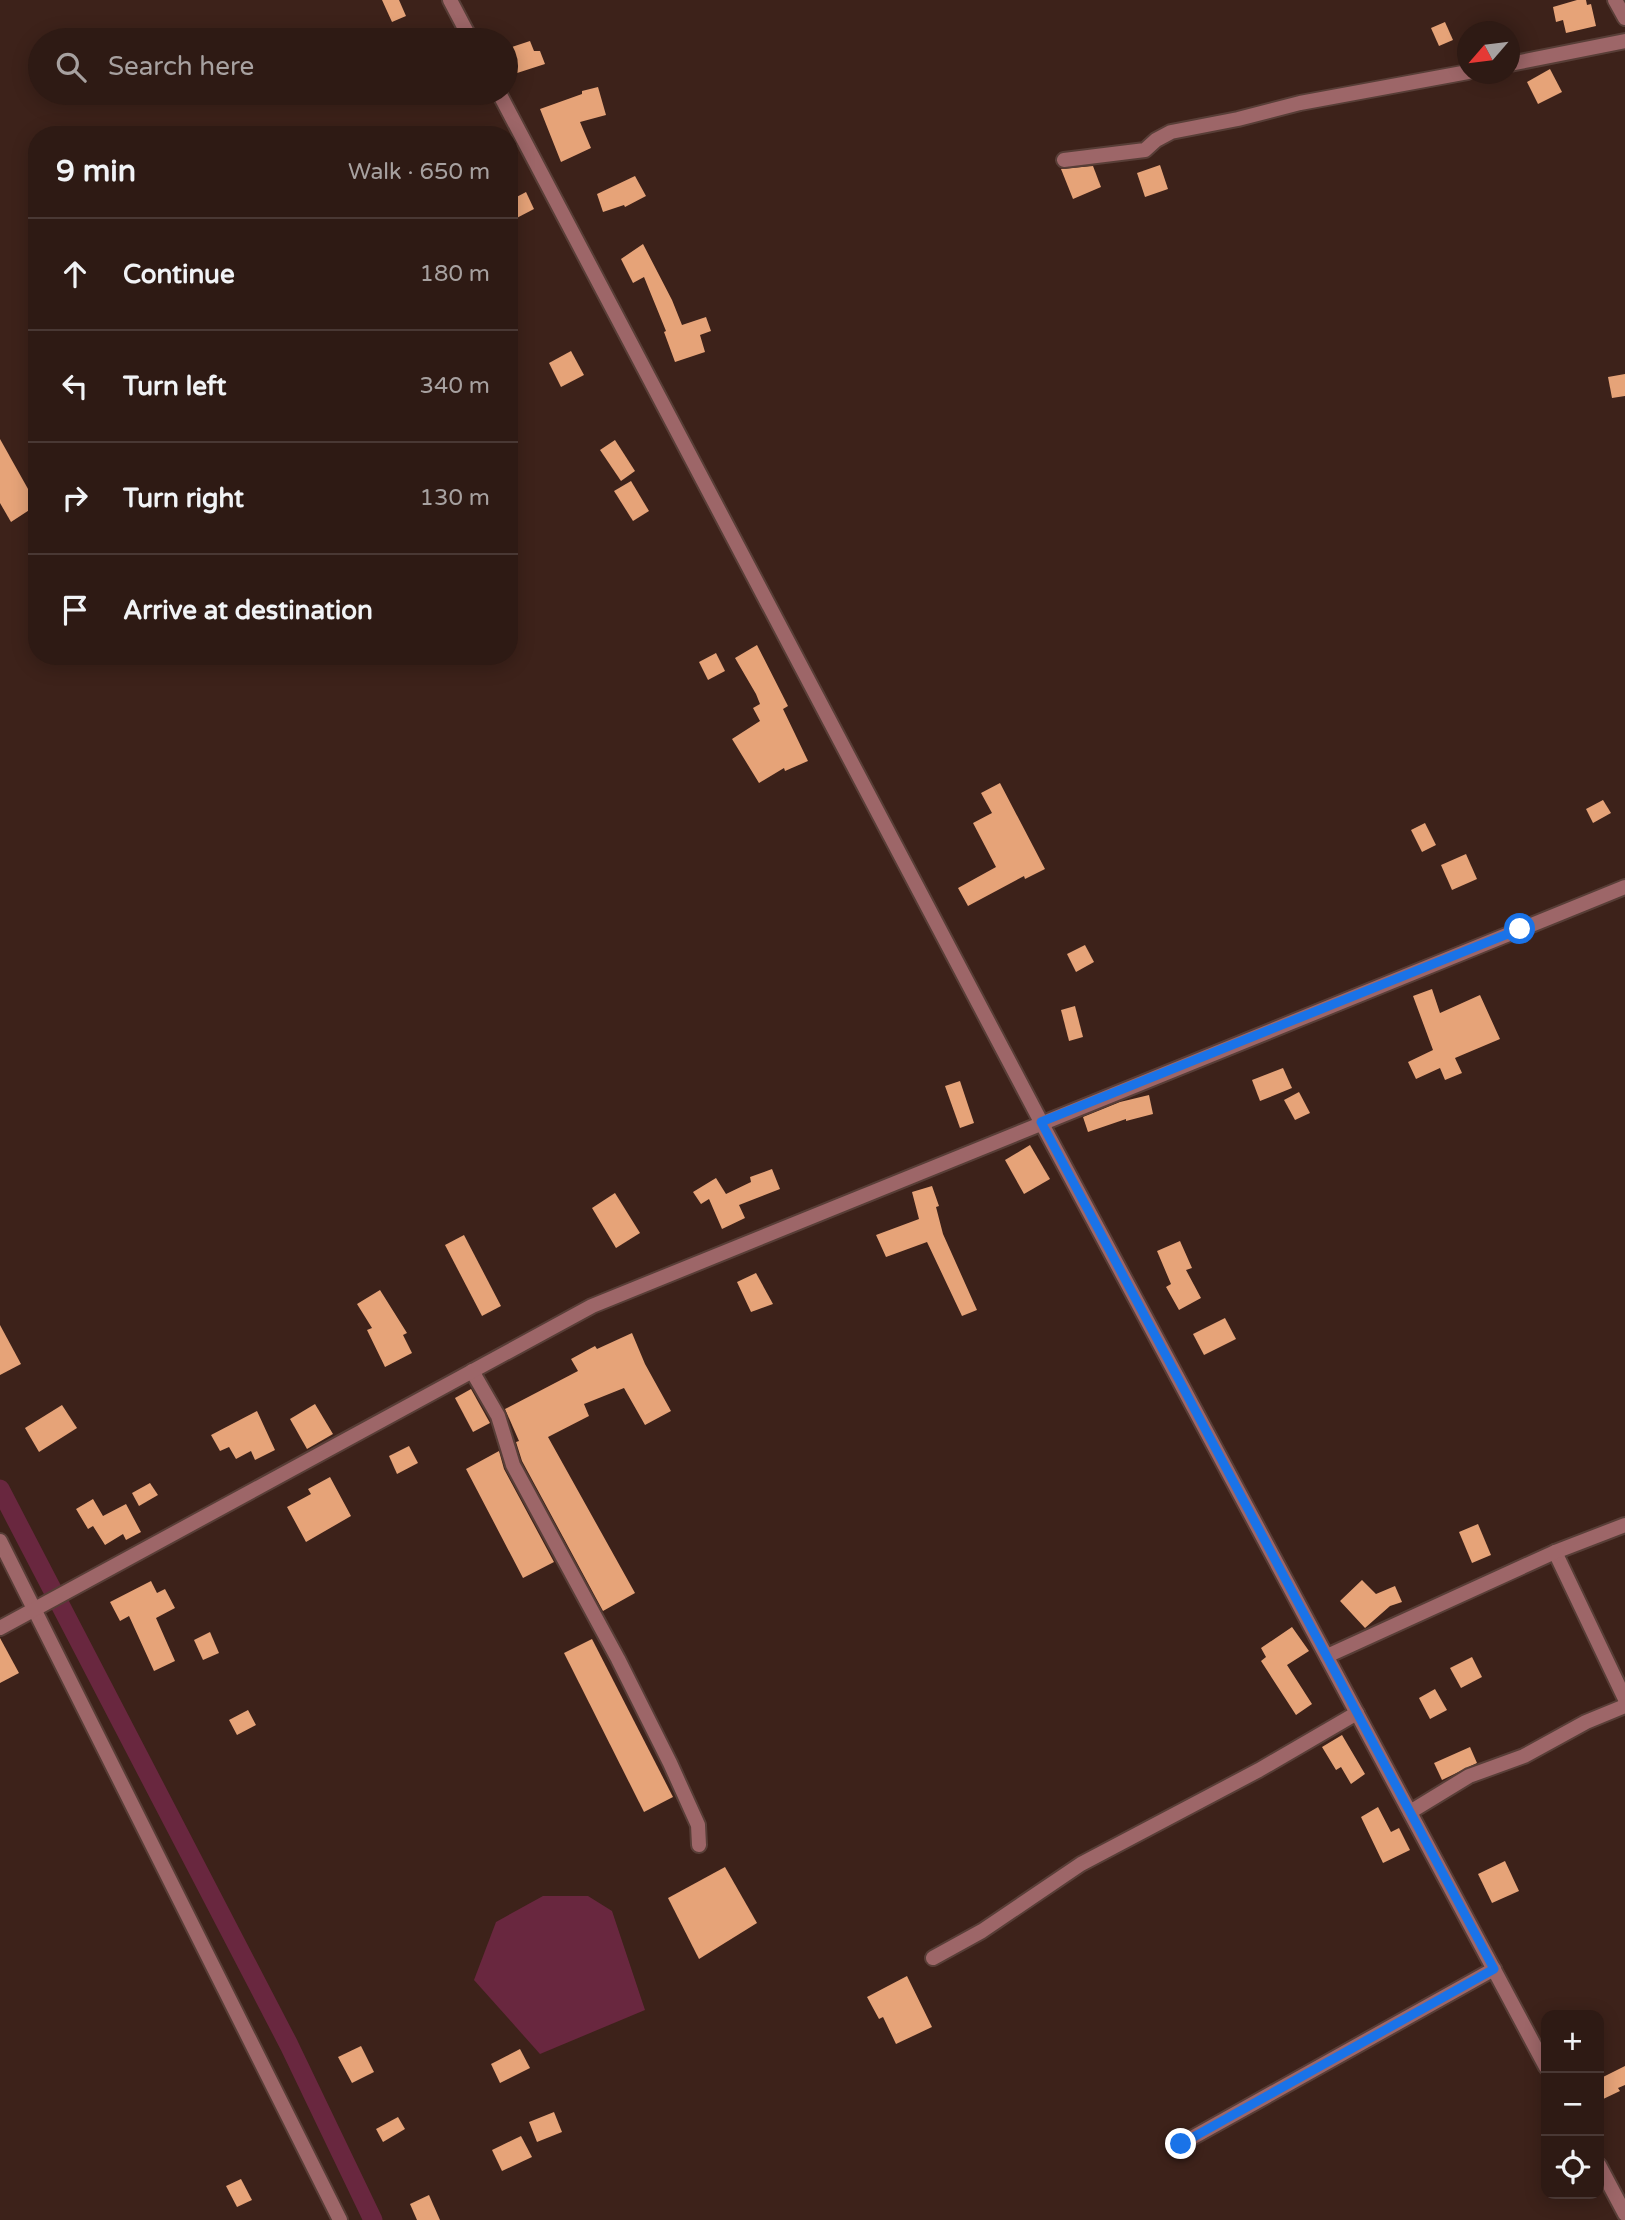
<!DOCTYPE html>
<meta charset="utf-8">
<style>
:root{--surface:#2e1a14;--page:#3a2722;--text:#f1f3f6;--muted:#a7a1a0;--line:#493834}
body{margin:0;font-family:"Varela Round",sans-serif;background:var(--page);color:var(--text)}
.controls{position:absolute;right:21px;bottom:21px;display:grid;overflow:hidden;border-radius:14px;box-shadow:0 4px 18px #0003}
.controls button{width:63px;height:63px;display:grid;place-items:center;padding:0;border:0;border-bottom:2px solid var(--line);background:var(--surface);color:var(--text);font:35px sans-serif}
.compass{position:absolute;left:1457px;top:21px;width:63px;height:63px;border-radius:50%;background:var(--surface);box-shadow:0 4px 18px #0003;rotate:242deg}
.stop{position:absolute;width:21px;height:21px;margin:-16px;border:5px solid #1a73e8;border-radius:50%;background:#fff}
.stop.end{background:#1a73e8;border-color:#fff;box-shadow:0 2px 7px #0008}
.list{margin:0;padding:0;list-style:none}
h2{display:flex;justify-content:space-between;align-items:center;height:91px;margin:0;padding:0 28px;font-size:30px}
h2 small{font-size:23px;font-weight:400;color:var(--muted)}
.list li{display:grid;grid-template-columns:46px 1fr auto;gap:21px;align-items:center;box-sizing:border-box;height:112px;padding:0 28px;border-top:2px solid var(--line)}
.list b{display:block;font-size:26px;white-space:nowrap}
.list em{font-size:23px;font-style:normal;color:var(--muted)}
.icon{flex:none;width:38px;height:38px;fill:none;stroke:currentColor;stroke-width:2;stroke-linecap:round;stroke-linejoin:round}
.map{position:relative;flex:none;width:1625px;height:2220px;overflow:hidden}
.search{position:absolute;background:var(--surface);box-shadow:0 4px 18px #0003;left:28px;top:28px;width:490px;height:77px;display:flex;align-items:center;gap:18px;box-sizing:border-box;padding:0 24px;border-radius:38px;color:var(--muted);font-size:26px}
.panel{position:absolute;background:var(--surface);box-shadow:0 4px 18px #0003;left:28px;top:126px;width:490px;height:539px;border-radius:28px}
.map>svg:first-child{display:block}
.water{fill:#69273f}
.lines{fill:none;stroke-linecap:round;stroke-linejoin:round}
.canal{stroke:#69273f;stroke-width:19}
.building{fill:#e6a378}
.minor-casing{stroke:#583e37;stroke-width:18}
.tertiary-casing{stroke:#583e37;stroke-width:18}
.minor{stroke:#9d6668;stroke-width:14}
.tertiary{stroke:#9d6668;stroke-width:14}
.route{stroke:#1a73e8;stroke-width:9}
</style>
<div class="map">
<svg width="1625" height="2220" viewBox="0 0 1625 2220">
<rect width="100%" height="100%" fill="#3d221a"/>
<!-- water -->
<path class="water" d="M543,1896h45l24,15 33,99 -105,44 -66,-74 22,-58z"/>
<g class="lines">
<!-- canal -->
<path class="canal" d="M0,1489l289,556 84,175"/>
</g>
<!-- building -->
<g class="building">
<path d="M382,0h17l7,16 -14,6z"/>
<path d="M1577,0h9l1,5 4,-1 5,22 -30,7 -3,-13 -7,2 -3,-15z"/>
<path d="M1445,22l8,18 -14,6 -8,-18z"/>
<path d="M530,41l4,10h6l5,13 -31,10 -8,-25z"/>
<path d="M1550,69l12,23 -24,12 -11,-22z"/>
<path d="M598,87l8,28 -26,7 11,26 -30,14 -21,-53 42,-15v-3z"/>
<path d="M1160,165l8,24 -23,8 -8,-24z"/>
<path d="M1093,166l8,21 -28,12 -12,-30z"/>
<path d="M635,176l11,20 -21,11 -1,-2 -21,7 -6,-18z"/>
<path d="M526,192l8,17 -25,13v-21z"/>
<path d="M643,244l29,56 10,25 24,-8 5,14 -11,4 5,17 -30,10 -11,-30 2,-1 -22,-54 -11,6 -12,-24z"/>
<path d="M571,351l13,24 -23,12 -12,-24z"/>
<path d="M1625,374v22l-13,2 -4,-21z"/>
<path d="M0,439l37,66 -26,17 -11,-19z"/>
<path d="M615,440l20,31 -14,10 -21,-31z"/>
<path d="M631,481l18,30 -16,10 -19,-30z"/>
<path d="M757,645l31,61 -5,3 25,52 -23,10 -1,-3 -25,15 -27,-44 28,-18 -7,-13 7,-4 -4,-10 -21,-36z"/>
<path d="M716,653l9,18 -17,9 -9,-18z"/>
<path d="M1000,783l45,86 -20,10 -1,-3 -56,30 -10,-18 38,-21 -23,-44 19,-10 -11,-20z"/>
<path d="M1603,800l8,13 -18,10 -7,-14z"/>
<path d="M1425,823l11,22 -14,7 -11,-22z"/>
<path d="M1466,854l11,25 -25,11 -11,-25z"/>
<path d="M1085,945l9,17 -18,10 -9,-18z"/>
<path d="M1432,989l8,24 40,-18 20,44 -45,19 7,15 -17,7 -5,-12 -24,11 -8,-17 25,-12 -20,-54z"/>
<path d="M1075,1006l8,31 -14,4 -8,-31z"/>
<path d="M1283,1068l9,20 -32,13 -8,-21z"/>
<path d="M960,1081l14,42 -14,5 -15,-42z"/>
<path d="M1299,1092l11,21 -15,7 -11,-20z"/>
<path d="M1149,1095l4,19 -27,7v-2l-38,13 -5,-15 37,-15z"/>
<path d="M1030,1145l20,34 -26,15 -19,-34z"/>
<path d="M772,1169l8,20 -41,16 6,13 -23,11 -13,-30 -8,5 -8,-12 23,-14 10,16 25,-12 -1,-5z"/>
<path d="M932,1186l7,20 -3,1 7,27 34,76 -15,6 -35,-74 -41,15 -10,-22 43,-16 -7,-27z"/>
<path d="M615,1193l25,40 -24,15 -24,-40z"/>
<path d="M464,1235l37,71 -19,10 -37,-71z"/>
<path d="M1180,1241l12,27 -6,2 15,28 -22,12 -13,-23 5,-3 -14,-33z"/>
<path d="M756,1273l17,31 -22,8 -14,-30z"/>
<path d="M380,1290l27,43 -4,2 9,18 -27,14 -18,-37 5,-2 -15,-24z"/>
<path d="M1225,1318l11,21 -32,16 -11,-21z"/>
<path d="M0,1325l21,39 -21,11z"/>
<path d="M632,1333l13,31 26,47 -26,14 -21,-37 -40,16 5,12 -41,21 87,156 -32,18 -81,-150 -6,-19 3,-1 -14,-32 73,-38 -7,-12 24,-13 2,3z"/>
<path d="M471,1389l19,34 -17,9 -18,-34z"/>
<path d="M315,1404l18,30 -26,15 -17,-30z"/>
<path d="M62,1405l15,23 -38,24 -14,-24z"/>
<path d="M257,1411l18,39 -20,10 -4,-9 -15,8 -7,-12 -9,4 -9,-16z"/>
<path d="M409,1446l9,17 -21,11 -8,-18z"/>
<path d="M499,1451l5,18 50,93 -31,16 -57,-109z"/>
<path d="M330,1477l21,39 -45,26 -19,-35 24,-13 -3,-5z"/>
<path d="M150,1483l8,12 -19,11 -7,-13z"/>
<path d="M93,1499l10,17 23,-12 15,28 -15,8 -3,-6 -18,11 -12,-19 -5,3 -12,-20z"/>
<path d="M1478,1524l13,31 -19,8 -13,-31z"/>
<path d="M1362,1580l14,14 19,-8 7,16 -12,4 -25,22 -25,-27z"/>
<path d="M151,1581l6,12 8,-4 10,19 -19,10 19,43 -21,10 -25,-55 -9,5 -10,-19z"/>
<path d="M1292,1627l17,24 -22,14 25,39 -16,11 -35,-54 5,-4 -5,-9z"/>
<path d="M210,1632l9,21 -16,7 -9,-20z"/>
<path d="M0,1638l19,35 -19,10z"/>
<path d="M592,1639l81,158 -29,15 -80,-159z"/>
<path d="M1472,1657l10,20 -21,11 -11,-20z"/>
<path d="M1435,1689l12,21 -17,9 -11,-21z"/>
<path d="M248,1710l8,15 -19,10 -8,-15z"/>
<path d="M1342,1735l23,39 -14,10 -10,-17 -5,3 -14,-23z"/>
<path d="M1470,1747l7,16 -35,17 -8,-17z"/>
<path d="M1378,1807l13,25 8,-4 11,22 -27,13 -22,-46z"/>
<path d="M1505,1861l14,30 -27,12 -14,-29z"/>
<path d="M725,1867l32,56 -58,36 -31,-61z"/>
<path d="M907,1976l25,51 -36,17 -13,-27 -4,2 -12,-22z"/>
<path d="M361,2046l13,26 -22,11 -14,-26z"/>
<path d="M520,2049l10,19 -30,15 -9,-19z"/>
<path d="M1625,2066v19l-7,3 2,3 -21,10v-22z"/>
<path d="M554,2112l8,20 -25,10 -8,-20z"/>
<path d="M398,2117l7,12 -22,13 -7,-13z"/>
<path d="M521,2136l11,21 -30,14 -10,-21z"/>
<path d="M241,2179l11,21 -15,7 -11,-21z"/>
<path d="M429,2195l11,25h-23l-7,-16z"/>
</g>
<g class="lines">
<!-- minor casing -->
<g class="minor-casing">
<g id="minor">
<path d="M1615,0l10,18"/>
<path d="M1510,64l115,-23"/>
<path d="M1064,160l81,-10 11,-10 15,-8 67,-13 62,-16 168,-31"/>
<path d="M472,1371l26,45 15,49 105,194 52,104 28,62 1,20"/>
<path d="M0,1541l340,679"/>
<path d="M1555,1552l70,147"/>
<path d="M0,1628l592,-322 1033,-419"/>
<path d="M1327,1656l228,-104 70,-27"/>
<path d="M1410,1812l59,-36 55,-20 62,-34 39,-16"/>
<path d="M933,1958l49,-27 99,-67 178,-94 98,-57"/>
<path d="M1181,2144l313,-175"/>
</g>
</g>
<!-- tertiary casing -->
<g class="tertiary-casing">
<g id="tertiary">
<path d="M450,0l21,40"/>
<path d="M499,93l542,1029 505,945"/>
<path d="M1599,2165l26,49"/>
</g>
</g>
<!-- minor -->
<use href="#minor" class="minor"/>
<!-- tertiary -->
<use href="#tertiary" class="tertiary"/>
</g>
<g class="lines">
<!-- route -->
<path class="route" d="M1181,2144l313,-175 -453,-847 479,-193"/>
</g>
</svg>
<div class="controls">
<button>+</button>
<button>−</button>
<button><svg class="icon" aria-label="locate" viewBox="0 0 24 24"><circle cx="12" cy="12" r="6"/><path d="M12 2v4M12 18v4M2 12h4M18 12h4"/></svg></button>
</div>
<svg class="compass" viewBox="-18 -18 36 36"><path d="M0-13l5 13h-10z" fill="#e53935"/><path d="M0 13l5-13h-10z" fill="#a7a1a0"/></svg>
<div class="stop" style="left:1520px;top:929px"></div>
<div class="stop end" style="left:1181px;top:2144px"></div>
<div class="search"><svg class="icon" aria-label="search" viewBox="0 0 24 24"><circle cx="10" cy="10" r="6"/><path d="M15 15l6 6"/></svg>Search here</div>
<section class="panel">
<h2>9 min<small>Walk · 650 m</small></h2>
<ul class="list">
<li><svg class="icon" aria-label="ahead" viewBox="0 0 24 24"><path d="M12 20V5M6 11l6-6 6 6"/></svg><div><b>Continue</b></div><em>180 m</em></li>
<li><svg class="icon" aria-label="left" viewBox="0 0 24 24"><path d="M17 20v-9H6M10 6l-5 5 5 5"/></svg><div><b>Turn left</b></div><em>340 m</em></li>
<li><svg class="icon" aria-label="right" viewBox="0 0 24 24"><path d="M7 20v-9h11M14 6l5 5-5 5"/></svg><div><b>Turn right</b></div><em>130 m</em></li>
<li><svg class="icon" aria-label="arrive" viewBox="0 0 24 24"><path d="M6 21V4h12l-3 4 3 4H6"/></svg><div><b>Arrive at destination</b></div></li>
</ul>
</section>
</div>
